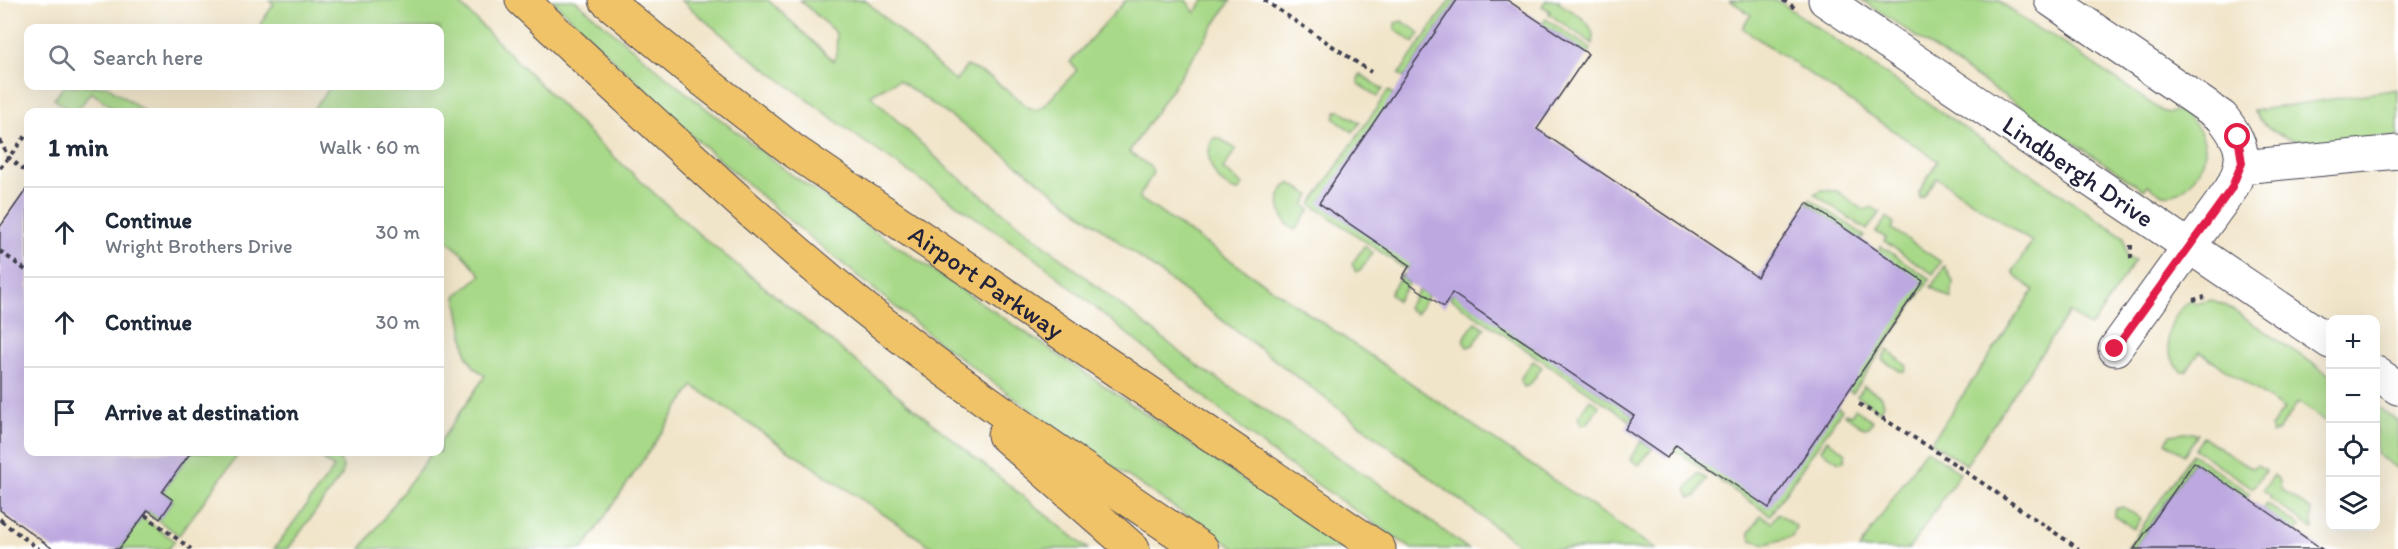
<!DOCTYPE html>
<meta charset="utf-8">
<style>
:root{--surface:#fff;--page:#f6f6f7;--text:#1f2937;--muted:#747a83;--line:#e0e1e3}
body{margin:0;font-family:Itim,sans-serif;background:var(--page);color:var(--text)}
.controls{position:absolute;right:18px;bottom:18px;display:grid;overflow:hidden;border-radius:12px;box-shadow:0 6px 24px #0002}
.controls button{width:54px;height:54px;display:grid;place-items:center;padding:0;border:0;border-bottom:2px solid var(--line);background:var(--surface);color:var(--text);font:30px sans-serif}
.stop{position:absolute;width:18px;height:18px;margin:-14px;border:4px solid #e11d48;border-radius:50%;background:#fff}
.stop.end{background:#e11d48;border-color:#fff;box-shadow:0 2px 6px #0008}
.list{margin:0;padding:0;list-style:none}
h2{display:flex;justify-content:space-between;align-items:center;height:78px;margin:0;padding:0 24px;font-size:26px}
h2 small{font-size:20px;font-weight:400;color:var(--muted)}
.list li{display:grid;grid-template-columns:39px 1fr auto;gap:18px;align-items:center;box-sizing:border-box;height:90px;padding:0 24px;border-top:2px solid var(--line)}
.list b{display:block;font-size:22px;white-space:nowrap}
.list p{margin:0;font-size:20px;white-space:nowrap;color:var(--muted)}
.list em{font-size:20px;font-style:normal;color:var(--muted)}
.icon{flex:none;width:33px;height:33px;fill:none;stroke:currentColor;stroke-width:2;stroke-linecap:round;stroke-linejoin:round}
.map{position:relative;flex:none;width:2398px;height:549px;overflow:hidden}
.search{position:absolute;background:var(--surface);box-shadow:0 6px 24px #0002;left:24px;top:24px;width:420px;height:66px;display:flex;align-items:center;gap:15px;box-sizing:border-box;padding:0 21px;border-radius:12px;color:var(--muted);font-size:22px}
.panel{position:absolute;background:var(--surface);box-shadow:0 6px 24px #0002;left:24px;top:108px;width:420px;height:348px;border-radius:12px}
.map>svg:first-child{display:block}
.green{fill:#a8d988;stroke:#657e62;stroke-width:1.5}
.building{fill:#bda9e0}
.lines{fill:none;stroke-linecap:round;stroke-linejoin:round}
.minor-casing{stroke:#413f50;stroke-width:35}
.highway-casing{stroke:#413f50;stroke-width:35}
.path{stroke:#413f50;stroke-width:4;stroke-dasharray:4.5 4.5;stroke-linecap:butt}
.minor{stroke:#fff;stroke-width:33}
.highway{stroke:#f1c369;stroke-width:33}
.route{stroke:#e11d48;stroke-width:8}
.labels{text-anchor:middle;dominant-baseline:central;stroke-width:4.5;stroke-linejoin:round;paint-order:stroke}
.street-label{font-size:26px;fill:#22223b;stroke:#fff}
</style>
<div class="map">
<svg width="2398" height="549" viewBox="0 0 2398 549">
<rect width="100%" height="100%" fill="#fff"/>
<filter id="ink" filterUnits="userSpaceOnUse"><feTurbulence type="fractalNoise" baseFrequency=".0167" numOctaves="2"/><feDisplacementMap in="SourceGraphic" scale="12" xChannelSelector="R" yChannelSelector="G"/><feConvolveMatrix kernelMatrix="1 2 1 2 8 2 1 2 1" color-interpolation-filters="sRGB"/></filter>
<filter id="wash" filterUnits="userSpaceOnUse"><feTurbulence type="fractalNoise" baseFrequency=".008" numOctaves="4" result="noise"/><feDisplacementMap in="SourceGraphic" scale="24" xChannelSelector="R" yChannelSelector="G"/><feGaussianBlur stdDeviation="1.35" result="paint"/><feColorMatrix in="noise" values="0 0 0 0 0 0 0 0 0 0 0 0 0 0 0 0 0 1.4 0 .05"/><feComposite in="paint" operator="in"/></filter>
<g filter="url(#wash)">
<rect width="100%" height="100%" fill="#f1e5c9"/>
<!-- green -->
<g class="green">
<path d="M269,0h187l143,143 101,92 388,314h-153l-242,-163 -110,163h-222l71,-97h8v-10l45,-66 -11,-9 -7,-11 -11,-60 25,-21 -18,-21 -23,-19v-123h-129l20,-26h109v-58h-174l-6,-4 14,-20z"/>
<path d="M552,0h23l100,84 117,91 554,374h-110l-199,-134 -102,-76 -152,-124 -94,-82z"/>
<path d="M681,0h87l66,61 3,-11 -1,-17 -36,-33h65l90,81 12,-15 23,11 38,30 8,3 8,-4 33,-36 -7,-8 56,-62h60l9,13 9,-13h27l-102,152 22,15 2,6 -14,25 516,351h-131l-538,-408 -88,-61 -28,15 76,72 253,200 194,126 75,56h-56l-110,-75 -30,-21 -237,-195 -176,-120 -125,-93z"/>
<path d="M1450,0h7l-53,78 -5,-4z"/>
<path d="M1546,0h14l-1,3c15,10 38,19 34,41l-44,-30 1,-3 -8,-5z"/>
<path d="M1730,0h47l347,237 3,21 8,2 -41,63 -5,3 -20,-14 -103,153 -35,-23 103,-152 -18,-13 -3,-6 19,-29 -95,-64 -14,19 -3,1 -1,-6 19,-31 -196,-133 9,-13z"/>
<path d="M1862,0h136l34,26 21,10 109,75 7,2 10,-3c13,9 25,22 26,38 1,20 -22,54 -45,45 -4,-2 -8,-6 -12,-8l-4,5z"/>
<path d="M1546,19l45,30 -3,5 -46,-30z"/>
<path d="M1402,21l18,12 -6,10 -19,-14v-6z"/>
<path d="M1360,74l23,15 -6,8 -17,-12 -2,-5z"/>
<path d="M64,86h43l38,26h-26l-28,-20 -15,20h-4l-18,-13z"/>
<path d="M2398,89v48c-48,5 -113,21 -145,-26z"/>
<path d="M1388,91l5,3 17,171 -3,5 -96,-66z"/>
<path d="M1336,111h5l19,12 -7,9 -19,-13z"/>
<path d="M1214,138h5l17,11 -13,20 20,16 -4,6c-22,-2 -39,-35 -25,-53z"/>
<path d="M1290,183l20,12 -6,10 6,5 -15,20c-17,-8 -22,-38 -5,-47z"/>
<path d="M1821,190l16,1 27,19 8,-3 8,5 -13,18 -53,-36z"/>
<path d="M1810,199l54,36 -3,5 -54,-37z"/>
<path d="M1887,217l7,6 -2,6 49,33 -8,12 -49,-33 2,-3 -10,-6z"/>
<path d="M1364,246l9,7 -13,18 -4,1 -4,-8z"/>
<path d="M1881,246l49,33 -77,114 -5,-3z"/>
<path d="M1945,266l8,16 -2,17 -20,-12z"/>
<path d="M1403,273l-1,5 7,5 -12,18 -7,-8z"/>
<path d="M1419,290l9,6 -12,18 -9,-6z"/>
<path d="M1453,293l181,123 -3,5 -181,-123z"/>
<path d="M2192,298l3,6 17,-4 13,5 105,70v49l-32,-22 -20,29 -6,2 -1,-6 13,-18 -84,-57 -14,19h-5c-23,-24 -13,-54 11,-73z"/>
<path d="M1475,322l10,6 -12,17 -6,2 -4,-7z"/>
<path d="M1888,350l19,16 -2,5h-5l-18,-11z"/>
<path d="M1533,361l9,6 -12,18 -6,2 -4,-8z"/>
<path d="M1864,386l18,11 2,7 -4,7 -23,-15z"/>
<path d="M1590,399l9,7 -11,17 -7,2 -3,-8z"/>
<path d="M2376,406l22,15v48l-22,-15z"/>
<path d="M1837,407l5,3 -72,105 -97,-66 3,-4z"/>
<path d="M1855,409l18,12 -4,6 -5,1 -20,-14 2,-1 5,2z"/>
<path d="M2192,432l6,2 -14,21 -18,-13 4,-7z"/>
<path d="M2203,437l48,31 6,-3 9,5 -13,18 -58,-39z"/>
<path d="M1827,440l19,13 -2,8 -5,1 -18,-12z"/>
<path d="M1641,441l12,7 -14,17 -9,-6z"/>
<path d="M1926,449l34,24 -3,5 -48,71h-50z"/>
<path d="M191,452h49l-61,83 -33,-23 2,-2 12,8 13,-18 -11,-8z"/>
<path d="M313,452c13,-1 23,0 30,14l-1,9 -54,74h-14l60,-81z"/>
<path d="M2192,454l58,39 -3,5 -54,-36 -59,87h-7z"/>
<path d="M1698,473l9,6 -11,17 -6,2 -4,-8z"/>
<path d="M2274,475l6,6v7l31,22 2,19 -43,-30 1,-3 -8,-6z"/>
<path d="M2266,504l34,22 -4,6 -33,-23z"/>
<path d="M2122,506l19,13 -7,10 -19,-13v-7z"/>
<path d="M1778,513l18,13 -4,11 -26,7 -15,-4 -2,-7 12,-18 10,7z"/>
<path d="M142,518l33,23 -7,8h-49z"/>
</g>
<g id="blocks">
<!-- building -->
<g class="building">
<path d="M1457,0h50l81,54 -51,75 220,148 50,-74 116,78 -154,227 -93,-63 -9,13 -42,-29 9,-13 -182,-123 -8,14 -25,-17 -17,-12 8,-13 -91,-62z"/>
<path d="M28,187v265h163l-29,40 11,8 -13,19 -12,-9 -29,39h-66l-53,-39v-283z"/>
<path d="M2194,462l70,47 58,40h-188z"/>
</g>
</g>
</g>
<g filter="url(#ink)">
<use href="#blocks" fill-opacity="0" stroke="#413f50" stroke-width="1.5"/>
<g class="lines">
<!-- minor casing -->
<g class="minor-casing">
<g id="minor">
<path id="s1" d="M1825,0l505,342"/>
<path d="M2051,0l171,117c21,27 26,40 9,72l-116,160"/>
<path d="M2241,167l157,-15"/>
<path d="M2376,373l22,15"/>
</g>
</g>
<!-- highway casing -->
<g class="highway-casing">
<g id="highway">
<path d="M522,0c111,103 220,208 337,304 109,88 227,167 343,245"/>
<path id="s2" d="M606,0l98,81 90,70 585,398"/>
<path d="M1004,435l129,114"/>
</g>
</g>
<!-- path -->
<g class="path">
<path d="M1264,0l107,72"/>
<path d="M1783,0l12,8"/>
<path d="M0,140l8,17 20,16"/>
<path d="M0,168l28,-35"/>
<path d="M2131,245v14"/>
<path d="M0,251l28,21"/>
<path d="M2193,300l12,-3"/>
<path d="M1859,404l72,44 148,101"/>
<path d="M145,515l46,34"/>
<path d="M1,521l38,28"/>
<path d="M0,522l6,-8"/>
</g>
<!-- minor -->
<use href="#minor" class="minor"/>
<!-- highway -->
<use href="#highway" class="highway"/>
</g>
</g>
<g class="lines" filter="url(#ink)">
<!-- route -->
<path class="route" d="M2115,349l116,-160 11,-26 -4,-26"/>
</g>
<g class="labels">
<!-- street labels -->
<g class="street-label">
<text stroke="none"><textPath href="#s1" startOffset="306">Lindbergh Drive</textPath></text>
<text stroke="none"><textPath href="#s2" startOffset="474">Airport Parkway</textPath></text>
</g>
</g>
</svg>
<div class="controls">
<button>+</button>
<button>−</button>
<button><svg class="icon" aria-label="locate" viewBox="0 0 24 24"><circle cx="12" cy="12" r="6"/><path d="M12 2v4M12 18v4M2 12h4M18 12h4"/></svg></button>
<button><svg class="icon" aria-label="layers" viewBox="0 0 24 24"><path d="M12 4l9 5-9 5-9-5zM3 14l9 5 9-5"/></svg></button>
</div>
<div class="stop" style="left:2238px;top:137px"></div>
<div class="stop end" style="left:2115px;top:349px"></div>
<div class="search"><svg class="icon" aria-label="search" viewBox="0 0 24 24"><circle cx="10" cy="10" r="6"/><path d="M15 15l6 6"/></svg>Search here</div>
<section class="panel">
<h2>1 min<small>Walk · 60 m</small></h2>
<ul class="list">
<li><svg class="icon" aria-label="ahead" viewBox="0 0 24 24"><path d="M12 20V5M6 11l6-6 6 6"/></svg><div><b>Continue</b><p>Wright Brothers Drive</p></div><em>30 m</em></li>
<li><svg class="icon" aria-label="ahead" viewBox="0 0 24 24"><path d="M12 20V5M6 11l6-6 6 6"/></svg><div><b>Continue</b></div><em>30 m</em></li>
<li><svg class="icon" aria-label="arrive" viewBox="0 0 24 24"><path d="M6 21V4h12l-3 4 3 4H6"/></svg><div><b>Arrive at destination</b></div></li>
</ul>
</section>
</div>
